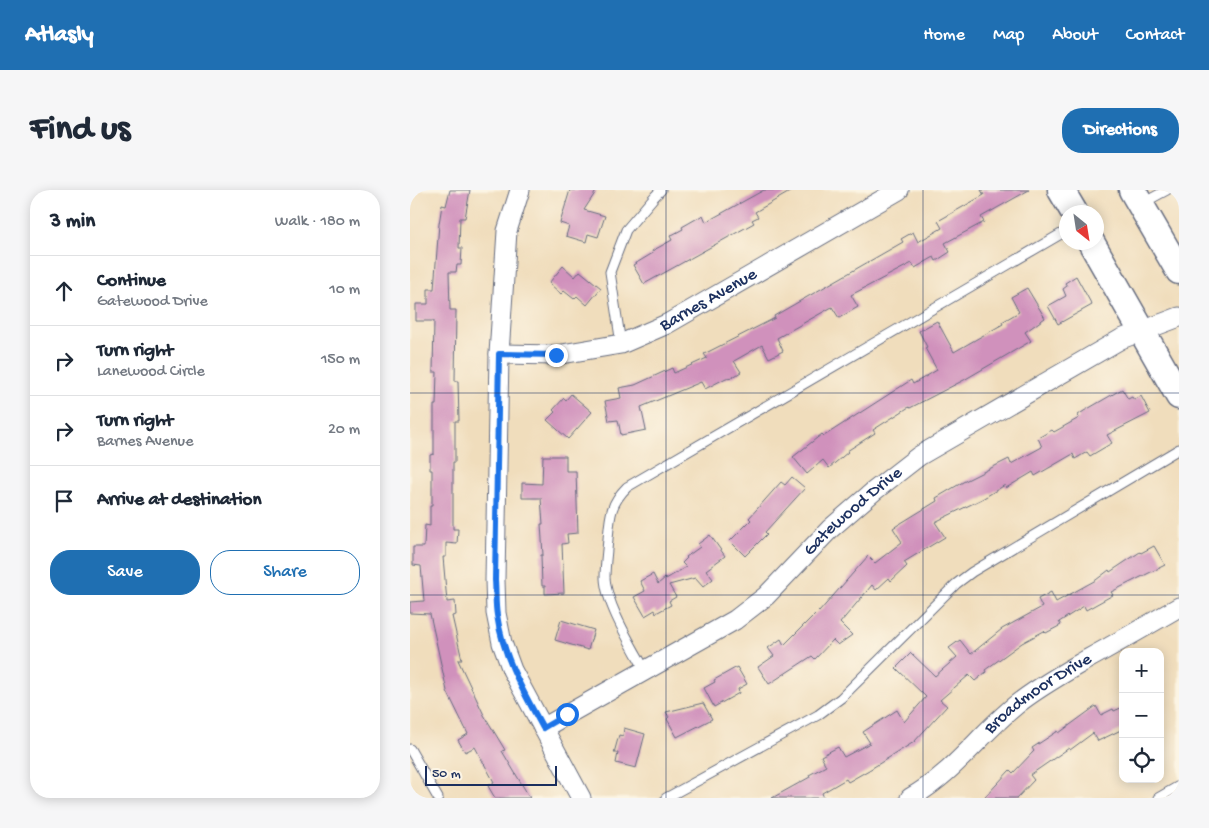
<!DOCTYPE html>
<meta charset="utf-8">
<style>
:root{--surface:#fff;--page:#f6f6f7;--text:#1f2937;--muted:#747a83;--line:#e0e1e3;--accent:#1f6fb2}
body{margin:0;font-family:"Gochi Hand",sans-serif;background:var(--page);color:var(--text)}
.controls{position:absolute;right:15px;bottom:15px;display:grid;overflow:hidden;border-radius:10px;box-shadow:0 2px 12px #0003}
.controls button{width:45px;height:45px;display:grid;place-items:center;padding:0;border:0;border-bottom:1px solid var(--line);background:var(--surface);color:var(--text);font:25px sans-serif}
.compass{position:absolute;left:649px;top:15px;width:45px;height:45px;border-radius:50%;background:var(--surface);box-shadow:0 2px 12px #0003;rotate:150deg}
.scale{position:absolute;left:15px;bottom:12px;width:132px;box-sizing:border-box;padding-left:5px;border:2px solid #1b2f5e;border-top:0;font-size:14px;line-height:18px;white-space:nowrap;color:#1b2f5e;-webkit-text-stroke:4px #fcf5e5;paint-order:stroke}
.stop{position:absolute;width:15px;height:15px;margin:-11px;border:4px solid #1a73e8;border-radius:50%;background:#fff}
.stop.end{background:#1a73e8;border-color:#fff;box-shadow:0 1px 5px #0008}
.list{margin:0;padding:0;list-style:none}
h2{display:flex;justify-content:space-between;align-items:center;height:65px;margin:0;padding:0 20px;font-size:21px}
h2 small{font-size:16px;font-weight:400;color:var(--muted)}
.list li{display:grid;grid-template-columns:32px 1fr auto;gap:15px;align-items:center;box-sizing:border-box;height:70px;padding:0 20px;border-top:1px solid var(--line)}
.list b{display:block;font-size:19px;white-space:nowrap}
.list p{margin:0;font-size:16px;white-space:nowrap;color:var(--muted)}
.list em{font-size:16px;font-style:normal;color:var(--muted)}
.actions{display:flex;gap:10px;padding:15px 20px}
.actions a{flex:1;padding:11px 0;border:1px solid var(--accent);border-radius:20px;text-align:center;font-size:18px;color:var(--accent)}
.actions .main{background:var(--accent);color:#fff}
.icon{flex:none;width:28px;height:28px;fill:none;stroke:currentColor;stroke-width:2;stroke-linecap:round;stroke-linejoin:round}
.map{position:relative;flex:none;width:769px;height:608px;overflow:hidden;border-radius:20px}
header{display:flex;align-items:center;gap:30px;box-sizing:border-box;height:70px;padding:0 25px;background:var(--accent);color:#fff}
header strong{font-size:24px}
nav{display:flex;gap:28px;margin-inline-start:auto;font-size:18px}
.intro{display:flex;align-items:center;justify-content:space-between;box-sizing:border-box;height:120px;padding:0 30px}
h1{margin:0;font-size:35px}
.button{padding:12px 22px;border-radius:20px;background:var(--accent);color:#fff;font-size:18px;font-weight:700}
main{display:flex;gap:30px;padding:0 30px}
aside{flex:1;background:var(--surface);border-radius:20px;box-shadow:0 2px 12px #0003}
.map>svg:first-child{display:block}
.building{fill:#d091bc}
.lines{fill:none;stroke-linecap:round;stroke-linejoin:round}
.service-casing{stroke:#666c7f;stroke-width:11}
.minor-casing{stroke:#666c7f;stroke-width:21}
.secondary-casing{stroke:#666c7f;stroke-width:29}
.service{stroke:#fff;stroke-width:9}
.minor{stroke:#fff;stroke-width:19}
.secondary{stroke:#fff;stroke-width:26}
.route{stroke:#1a73e8;stroke-width:6}
.grid{fill:none;stroke:#1b2f5e;stroke-width:1;stroke-opacity:0.55}
.labels{text-anchor:middle;dominant-baseline:central;stroke-width:4;stroke-linejoin:round;paint-order:stroke}
.street-label{font-size:18px;fill:#1b2f5e;stroke:#fcf5e5}
</style>
<header>
<strong>Atlasly</strong>
<nav><a>Home</a><a>Map</a><a>About</a><a>Contact</a></nav>
</header>
<div class="intro"><h1>Find us</h1><a class="button">Directions</a></div>
<main>
<aside>
<h2>3 min<small>Walk · 180 m</small></h2>
<ul class="list">
<li><svg class="icon" aria-label="ahead" viewBox="0 0 24 24"><path d="M12 20V5M6 11l6-6 6 6"/></svg><div><b>Continue</b><p>Gatewood Drive</p></div><em>10 m</em></li>
<li><svg class="icon" aria-label="right" viewBox="0 0 24 24"><path d="M7 20v-9h11M14 6l5 5-5 5"/></svg><div><b>Turn right</b><p>Lanewood Circle</p></div><em>150 m</em></li>
<li><svg class="icon" aria-label="right" viewBox="0 0 24 24"><path d="M7 20v-9h11M14 6l5 5-5 5"/></svg><div><b>Turn right</b><p>Barnes Avenue</p></div><em>20 m</em></li>
<li><svg class="icon" aria-label="arrive" viewBox="0 0 24 24"><path d="M6 21V4h12l-3 4 3 4H6"/></svg><div><b>Arrive at destination</b></div></li>
</ul>
<div class="actions"><a class="main">Save</a><a>Share</a></div>
</aside>
<div class="map">
<svg width="769" height="608" viewBox="0 0 769 608">
<rect width="100%" height="100%" fill="#fcf5e5"/>
<filter id="ink" filterUnits="userSpaceOnUse"><feTurbulence type="fractalNoise" baseFrequency=".02" numOctaves="2"/><feDisplacementMap in="SourceGraphic" scale="10" xChannelSelector="R" yChannelSelector="G"/><feConvolveMatrix kernelMatrix="1 2 1 2 8 2 1 2 1" color-interpolation-filters="sRGB"/></filter>
<filter id="wash" filterUnits="userSpaceOnUse"><feTurbulence type="fractalNoise" baseFrequency=".0096" numOctaves="4" result="noise"/><feDisplacementMap in="SourceGraphic" scale="20" xChannelSelector="R" yChannelSelector="G"/><feGaussianBlur stdDeviation="1.12" result="paint"/><feColorMatrix in="noise" values="0 0 0 0 0 0 0 0 0 0 0 0 0 0 0 0 0 1.4 0 .05"/><feComposite in="paint" operator="in"/></filter>
<g filter="url(#wash)">
<rect width="100%" height="100%" fill="#f0ddbc"/>
<g id="blocks">
<!-- building -->
<g class="building">
<path d="M40,0h20l-5,28h-5l-1,30h3l-1,17h-4l-1,7h-7l1,38h6l-1,71h3l1,40h-4v41h-2v67h5l-1,15 -11,-1v14h-3l4,45 8,-1 1,14 -4,1 10,44h-4l26,55 21,35 -3,1 28,47h-35l-7,-12 6,-4 -19,-35 -10,5 -7,-12 10,-6 -21,-43 -17,-77 -20,-1v-11l14,-1 -3,-35 -8,-1v-18h11l1,-22 5,1v-20h2v-36h-2v-15l4,-1v-49h2l1,-33h-4l1,-51h-18v-17h12v-15h6l5,-65 3,-19 4,1z"/>
<path d="M160,0h27l-13,20 21,6 -7,21 -10,-3 -2,8 -20,-6 3,-10 -9,-3z"/>
<path d="M354,0h29l-38,22 3,5 -6,3 2,3 -110,61 -11,-19 20,-12 -1,-2 20,-11 -2,-4 13,-7 -1,-2 21,-12 3,7z"/>
<path d="M571,0h48l-48,27 3,5 -39,21 5,9 -14,9 -2,-4 -19,11 -3,-5 -61,32 7,12 -19,11 -7,-11 -55,31 6,13 -14,7 -7,-13 -28,16 7,11 -8,5 -7,1 -21,11 -4,-7 -60,25 5,23 -25,5 -3,-15 -9,1 -4,-20 16,-3 -2,-10 16,-3 37,-17 2,5 33,-15 -3,-4 71,-36 -1,-2 129,-74 -2,-3 12,-7 5,10 24,-14 -4,-7 46,-26z"/>
<path d="M153,76l12,11 5,-6 21,17 -14,17 -10,-9 -3,3 -10,-8 -3,3 -12,-11z"/>
<path d="M666,86l16,29 -34,19 -10,-18 18,-10 -3,-7 4,-3 -2,-3z"/>
<path d="M617,98l18,30 -20,14 6,9 -67,39 -54,28 -1,-1 -36,23 2,3 -28,18 1,1 -19,16 -6,-8 -16,14 -14,-17 29,-23 2,2 87,-56 2,4 24,-14 -12,-22 2,-1 -8,-16 18,-10 17,31 49,-28 -1,-2 17,-10 -8,-15z"/>
<path d="M712,199l6,10 4,-2 2,3 7,-4 9,17 -43,22 5,8 -22,13 -3,-4 -12,7 -2,-5 -38,22 -2,-4 -27,16 -1,-3 -23,14 -47,23 10,15 -41,25 3,4 -16,15 -2,-3 -13,12 -4,-5 -32,38 12,12 -14,10 -5,-5 -18,19 -3,-3 -43,28 -11,-17 16,-11 -6,-8 13,-9 3,6 34,-34 1,1 49,-56 7,7 27,-21 -9,-14 44,-27 -1,-3 27,-16 46,-23 2,5 31,-17 -4,-9 14,-8 2,2 25,-14 -1,-3 6,-4z"/>
<path d="M161,204l21,18 -24,27 -21,-19 8,-8 -2,-2 11,-12 2,2z"/>
<path d="M133,266h23v15h10l2,62 -11,1 1,9 -6,1 2,49 -19,1v-8h-3l-1,-31h2l-2,-31h2l-2,-26h-19v-15l20,1z"/>
<path d="M382,287l13,11 -40,44 2,2 -22,22 -15,-15 21,-21 -2,-2 32,-36 4,3z"/>
<path d="M300,345l15,21 -19,14 7,9 -10,8 -8,-9 -26,7 7,12 -7,4 2,4 -15,8 -1,-3 -10,6 -11,-19 11,-6 -5,-10 13,-7 5,10 7,-6 1,1 20,-12 -4,-4 5,-5 -1,-1 14,-10 -2,-3z"/>
<path d="M744,356l11,19 -54,27 2,3 -27,15 -2,-4 -25,16 2,3 -15,8 -2,-2 -22,12 -37,27 1,2 -11,9 -6,-6 -29,25 7,6 -33,36 -45,28 -21,12 -2,-3 -24,14 2,5h-52l38,-21 -1,-2 17,-9 -5,-10 17,-9 6,10 26,-14 -7,-11 34,-22 7,12 22,-25 -30,-29 15,-15 24,23 22,-19 -8,-9 11,-8 11,14 31,-25 40,-22 -4,-8 13,-7 5,10 40,-22 13,-10 1,2 30,-20 1,1z"/>
<path d="M151,430l33,10 -6,20 -33,-10z"/>
<path d="M327,477l10,17 -9,5 1,4 -25,14 -10,-19 11,-6 -1,-2z"/>
<path d="M293,513l9,16 -35,18 -10,-18 2,-2 -3,-5z"/>
<path d="M686,516l5,9 12,-6 1,2 9,-4v22l-25,12 -5,-8 -23,17 -1,-2 -39,27 4,5 -17,18h-33l26,-28 3,3 21,-22 -2,-3 26,-17 1,2z"/>
<path d="M214,538l21,6 -9,34 -20,-5 2,-10h-4l5,-18 4,1z"/>
</g>
</g>
</g>
<g filter="url(#ink)">
<use href="#blocks" fill-opacity="0" stroke="#666c7f" stroke-width="1"/>
<g class="lines">
<!-- service casing -->
<g class="service-casing">
<g id="service">
<path d="M733,13l24,-13"/>
<path d="M211,154l-11,-72 16,-42 29,-34 6,-6"/>
<path d="M235,480c-13,-24 -39,-66 -40,-92 0,-13 2,-26 3,-39 2,-23 2,-35 19,-52l439,-256"/>
<path d="M0,559l28,49"/>
<path d="M256,608l152,-83 23,-17 115,-114 16,-12 207,-123"/>
<path d="M748,608l21,-12"/>
</g>
</g>
<!-- minor casing -->
<g class="minor-casing">
<g id="minor">
<path d="M110,0l-13,41 -8,123 -4,226 1,33 6,30 10,27 69,128"/>
<path id="s1" d="M89,164l57,1 65,-11 46,-20 232,-134"/>
<path id="s2" d="M133,538l192,-108 31,-24 64,-67 44,-38 45,-35 202,-117 58,-22"/>
<path id="s3" d="M500,608c42,-23 69,-63 106,-93 21,-17 46,-31 70,-45 31,-17 62,-35 93,-53"/>
</g>
</g>
<!-- secondary casing -->
<g class="secondary-casing">
<g id="secondary">
<path d="M651,0l13,22"/>
<path d="M722,0l47,81"/>
<path d="M681,52l88,154"/>
</g>
</g>
<!-- service -->
<use href="#service" class="service"/>
<!-- minor -->
<use href="#minor" class="minor"/>
<!-- secondary -->
<use href="#secondary" class="secondary"/>
</g>
</g>
<g class="lines" filter="url(#ink)">
<!-- route -->
<path class="route" d="M146,165l-57,-1 -4,226c1,12 0,24 2,35 6,42 26,76 46,113l24,-14"/>
</g>
<!-- grid -->
<path class="grid" d="M256,0v608M513,0v608M0,203h769M0,405h769"/>
<g class="labels">
<!-- street labels -->
<g class="street-label">
<text stroke="none"><textPath href="#s1" startOffset="221">Barnes Avenue</textPath></text>
<text stroke="none"><textPath href="#s2" startOffset="381">Gatewood Drive</textPath></text>
<text stroke="none"><textPath href="#s3" startOffset="166">Broadmoor Drive</textPath></text>
</g>
</g>
</svg>
<div class="controls">
<button>+</button>
<button>−</button>
<button><svg class="icon" aria-label="locate" viewBox="0 0 24 24"><circle cx="12" cy="12" r="6"/><path d="M12 2v4M12 18v4M2 12h4M18 12h4"/></svg></button>
</div>
<svg class="compass" viewBox="-18 -18 36 36"><path d="M0-13l5 13h-10z" fill="#e53935"/><path d="M0 13l5-13h-10z" fill="#747a83"/></svg>
<div class="scale">50 m</div>
<div class="stop" style="left:157px;top:524px"></div>
<div class="stop end" style="left:146px;top:165px"></div>
</div>
</main>
